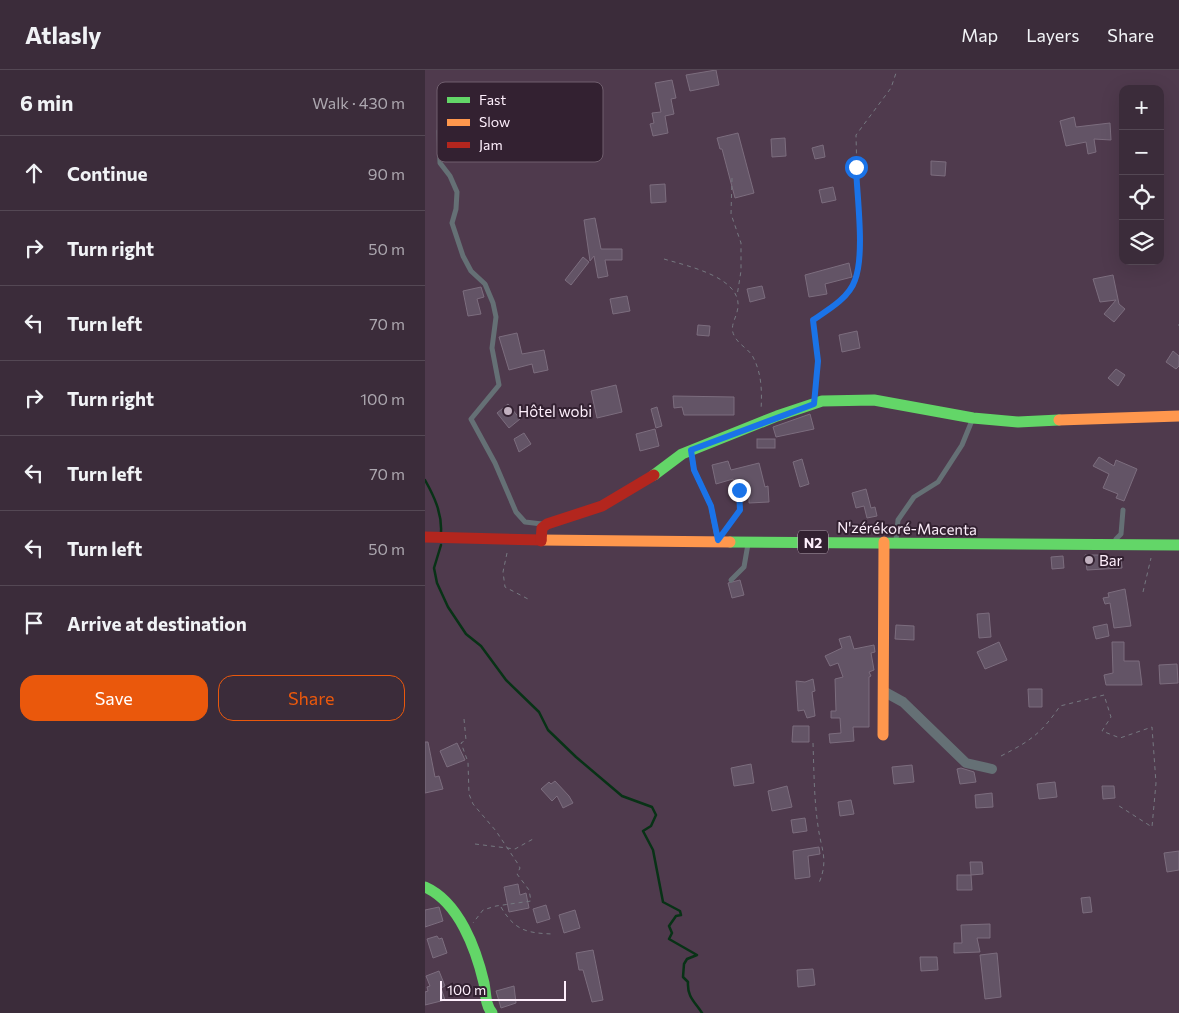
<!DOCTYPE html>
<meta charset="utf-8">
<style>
:root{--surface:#3b2c3a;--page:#463845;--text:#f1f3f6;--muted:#aca7af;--line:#544854;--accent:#ea580c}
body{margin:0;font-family:Commissioner,sans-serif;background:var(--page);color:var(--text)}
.controls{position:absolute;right:15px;top:15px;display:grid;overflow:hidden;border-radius:10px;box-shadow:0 5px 20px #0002}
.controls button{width:45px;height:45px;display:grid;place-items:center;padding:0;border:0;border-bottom:1px solid var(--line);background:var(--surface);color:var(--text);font:25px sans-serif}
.scale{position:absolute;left:15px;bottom:12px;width:126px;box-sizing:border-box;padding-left:5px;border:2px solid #feeffc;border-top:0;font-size:14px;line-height:18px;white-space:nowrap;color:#feeffc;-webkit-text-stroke:4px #332131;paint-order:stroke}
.stop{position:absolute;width:15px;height:15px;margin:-11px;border:4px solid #1a73e8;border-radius:50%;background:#fff}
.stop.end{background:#1a73e8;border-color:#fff;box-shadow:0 1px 5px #0008}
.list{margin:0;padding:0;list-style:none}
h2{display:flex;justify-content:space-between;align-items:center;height:65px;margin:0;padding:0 20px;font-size:21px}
h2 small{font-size:16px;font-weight:400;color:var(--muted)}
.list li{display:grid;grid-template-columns:32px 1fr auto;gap:15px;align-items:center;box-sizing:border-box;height:75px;padding:0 20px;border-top:1px solid var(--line)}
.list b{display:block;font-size:19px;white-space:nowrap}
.list em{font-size:16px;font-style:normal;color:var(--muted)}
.actions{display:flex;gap:10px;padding:15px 20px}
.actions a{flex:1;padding:11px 0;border:1px solid var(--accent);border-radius:15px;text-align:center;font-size:18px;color:var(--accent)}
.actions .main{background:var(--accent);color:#fff}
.icon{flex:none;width:28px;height:28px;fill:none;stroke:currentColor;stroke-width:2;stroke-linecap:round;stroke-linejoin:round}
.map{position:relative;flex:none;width:754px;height:943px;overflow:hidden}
header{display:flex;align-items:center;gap:30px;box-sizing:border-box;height:70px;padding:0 25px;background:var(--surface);border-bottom:1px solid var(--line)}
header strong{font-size:24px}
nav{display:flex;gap:28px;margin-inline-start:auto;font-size:18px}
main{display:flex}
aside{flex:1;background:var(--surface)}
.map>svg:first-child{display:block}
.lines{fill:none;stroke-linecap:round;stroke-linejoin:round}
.stream{stroke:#083216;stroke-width:2.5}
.building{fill:#635466;stroke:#7c6d7e}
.path{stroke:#757880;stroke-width:1;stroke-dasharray:4 4;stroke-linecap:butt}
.lane{stroke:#657075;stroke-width:5}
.street{stroke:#657075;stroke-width:10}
.fast{stroke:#63d668;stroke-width:11}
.slow{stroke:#ff974d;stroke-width:11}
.jam{stroke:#b3261e;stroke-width:11}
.route{stroke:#1a73e8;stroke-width:6}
.poi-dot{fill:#c1b0bf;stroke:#332131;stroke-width:2}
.labels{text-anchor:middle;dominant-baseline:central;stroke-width:4;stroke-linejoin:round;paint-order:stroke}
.shield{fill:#332131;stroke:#c1b1bf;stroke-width:1}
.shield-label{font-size:14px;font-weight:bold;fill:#feeffc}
.poi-label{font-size:15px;fill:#feeffc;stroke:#332131;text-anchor:start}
.street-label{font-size:15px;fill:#feeffc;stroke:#332131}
.key{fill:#332131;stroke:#705f6e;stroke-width:1}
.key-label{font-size:14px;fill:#feeffc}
</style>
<header>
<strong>Atlasly</strong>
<nav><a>Map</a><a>Layers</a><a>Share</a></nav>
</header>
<main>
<aside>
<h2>6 min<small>Walk · 430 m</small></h2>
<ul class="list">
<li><svg class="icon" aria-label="ahead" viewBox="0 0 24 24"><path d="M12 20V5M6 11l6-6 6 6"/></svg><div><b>Continue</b></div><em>90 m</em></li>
<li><svg class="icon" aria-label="right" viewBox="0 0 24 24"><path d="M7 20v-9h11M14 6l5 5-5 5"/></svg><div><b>Turn right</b></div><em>50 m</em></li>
<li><svg class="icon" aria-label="left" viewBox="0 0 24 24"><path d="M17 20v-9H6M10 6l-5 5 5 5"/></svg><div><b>Turn left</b></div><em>70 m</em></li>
<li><svg class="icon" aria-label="right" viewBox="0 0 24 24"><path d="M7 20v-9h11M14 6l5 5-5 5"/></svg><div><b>Turn right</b></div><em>100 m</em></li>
<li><svg class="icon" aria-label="left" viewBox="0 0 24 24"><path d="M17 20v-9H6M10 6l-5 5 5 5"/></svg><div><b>Turn left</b></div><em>70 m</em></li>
<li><svg class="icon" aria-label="left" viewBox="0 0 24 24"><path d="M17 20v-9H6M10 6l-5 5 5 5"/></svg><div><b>Turn left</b></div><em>50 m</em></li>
<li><svg class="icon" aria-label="arrive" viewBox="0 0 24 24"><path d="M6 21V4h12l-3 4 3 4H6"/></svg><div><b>Arrive at destination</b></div></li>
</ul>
<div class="actions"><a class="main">Save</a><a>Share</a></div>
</aside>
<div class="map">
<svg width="754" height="943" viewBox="0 0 754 943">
<rect width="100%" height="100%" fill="#4f3a4d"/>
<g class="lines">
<!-- stream -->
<g class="stream">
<path d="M0,410c9,16 17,33 16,52"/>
<path d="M16,475l-7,23 3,15 11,24 18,27 15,12 25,34 33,32 9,18 28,27 46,39 30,11 4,8 -5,11 -8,5 10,19 10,52 17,9 1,4 -5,1 -7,10 3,7 -3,6 28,16 -10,4 -3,5 -1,13 5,5c-1,15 7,20 14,31"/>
</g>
</g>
<!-- building -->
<g class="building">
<path d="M291,0l3,15 -29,6 -4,-16z"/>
<path d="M247,10l4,18 -5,1 3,15 -9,2 3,17 -15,3 -3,-12 4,-1 -2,-10 9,-1 -6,-29z"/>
<path d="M649,47l2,10 34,-4 1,17 -17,-1 2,13 -8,2 -2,-12 -20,4 -6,-25z"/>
<path d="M313,63l16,60 -19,5 -13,-49h-2l-3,-11z"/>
<path d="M360,68l1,18 -14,1 -1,-18z"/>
<path d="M398,75l2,12 -10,2 -3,-11z"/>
<path d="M506,91l15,1 -1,14 -14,-1z"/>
<path d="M240,114l1,18 -15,1 -1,-18z"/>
<path d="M408,117l3,13 -14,3 -3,-13z"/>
<path d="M170,148l6,31h21v11h-17l3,16 -10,2 -4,-22 -4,5 -6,-41z"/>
<path d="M158,187l6,5 -18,23 -6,-5z"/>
<path d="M424,193l3,14 -27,7 2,10 -18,3 -4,-22z"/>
<path d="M688,205l6,29 6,5 -11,13 -10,-8 12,-14 -16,2 -7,-23z"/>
<path d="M337,216l3,12 -15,4 -3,-13z"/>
<path d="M56,217l3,10 -7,2 4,15 -13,2 -5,-25z"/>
<path d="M202,226l3,15 -17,3 -3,-15z"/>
<path d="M273,255l12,1 -1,10 -12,-1z"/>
<path d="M432,261l3,17 -18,4 -3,-17z"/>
<path d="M92,263l5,21 22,-4 4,20 -14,3 -2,-9 -23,6 -10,-33z"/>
<path d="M748,281l6,5v10l-3,3 -10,-7z"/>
<path d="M691,299l9,6 -7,11 -10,-8z"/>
<path d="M191,315l6,27 -25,6 -6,-27z"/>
<path d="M248,326l61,1v18h-50l-2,-8 -8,1z"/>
<path d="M83,334l12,15 -11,9 -12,-15z"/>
<path d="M232,337l5,19 -6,2 -5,-19z"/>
<path d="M385,344l4,15 -38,8 -3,-10z"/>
<path d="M230,359l4,17 -19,5 -4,-17z"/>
<path d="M99,363l7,11 -12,8 -5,-13z"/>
<rect x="332" y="369" width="18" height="9"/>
<path d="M674,387l15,9 2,-6 21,9 -13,32 -8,-3 2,-4 -15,-6 6,-14 -16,-8z"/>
<path d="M377,389l7,25 -9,3 -7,-25z"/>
<path d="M303,391l3,9 28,-7 6,24 3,-1 1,16 -20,1v-20l-14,2 -2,-6 -17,5 -4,-19z"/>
<path d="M441,419l5,19 4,-1 2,9 -10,2 -3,-12 -8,2 -4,-15z"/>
<path d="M660,485h18v4l18,-1 1,10 -35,2z"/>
<path d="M638,486l1,12 -12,1 -1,-12z"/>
<path d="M315,510l4,15 -12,3 -4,-15z"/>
<path d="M700,519l6,37 -17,2 -4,-25 -5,1 -2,-6 6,-1 -1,-4z"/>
<path d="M564,543l2,24 -12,1 -2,-24z"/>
<path d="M682,554l2,12 -13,3 -3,-12z"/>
<path d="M471,555l18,1v14l-19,-1z"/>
<path d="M425,566l4,13 20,-4 1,7 -4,1 3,17 -5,2 2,4 -2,1v50h-16l1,14 -24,2 -1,-9 12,-1 -1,-15h-9v-7h5l-1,-32 8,-2 -5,-14 -8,3 -5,-10 17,-8 -3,-9z"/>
<path d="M574,572l8,18 -22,9 -8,-17z"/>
<path d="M687,572h12v19h15l3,24h-36l-2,-10 9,-2z"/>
<path d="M752,594l1,19 -18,1 -1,-19z"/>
<path d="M388,609l2,12 -3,1 3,24 -8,2 -3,-8 -6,1 -2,-30 9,1z"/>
<path d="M603,619h14v18h-13z"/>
<path d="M368,656h16v16h-17z"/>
<path d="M0,672h3l7,35 4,-1 4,13 -18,4z"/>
<path d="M32,673l8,17 -18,7 -7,-16z"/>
<path d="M326,694l3,19 -20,3 -3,-18z"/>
<path d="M487,695l2,17 -20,2 -2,-17z"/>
<path d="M536,698l13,4 2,10 -16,2 -3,-15z"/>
<path d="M130,711l14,15 4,7 -10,5 -6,-12 -5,5 -11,-12 8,-7 2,2z"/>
<path d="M630,712l2,15 -18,2 -2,-15z"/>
<path d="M362,716l5,21 -20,4 -4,-20z"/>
<path d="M677,716h12l1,12 -12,1z"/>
<path d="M567,723l1,14 -17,1 -1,-13z"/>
<path d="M426,730l3,14 -14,2 -2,-14z"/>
<path d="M380,748l2,13 -14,2 -2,-13z"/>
<path d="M394,777l1,7 -12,2 2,21 -15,2 -2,-28z"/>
<path d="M754,781v19l-12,2 -3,-19z"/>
<path d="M545,792h12l1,12 -12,1z"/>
<path d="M532,805h14l1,15h-15z"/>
<path d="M93,814l2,11 6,-2 3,15 -20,4 -5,-25z"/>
<path d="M665,827l2,15 -9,1 -2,-15z"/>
<path d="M121,835l4,14 -13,4 -4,-14z"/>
<path d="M14,837l4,14 -18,6v-17z"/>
<path d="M150,840l5,18 -16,5 -5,-18z"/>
<path d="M565,854v14h-13l3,14 -26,1v-10h8l-1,-18z"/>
<path d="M12,866l2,3 3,-1 5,15 -14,5 -6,-19z"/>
<path d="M168,880l10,50 -11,2 -9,-32h-4l-3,-17z"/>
<path d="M572,883l4,44 -16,2 -5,-44z"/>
<path d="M495,887h17l1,13 -17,1z"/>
<path d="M388,899l2,16 -17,2 -1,-17z"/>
<path d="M14,901l6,15 -4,2 4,12 -20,5v-13l3,-1 -1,-4 3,-1 -4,-10z"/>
<path d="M89,916l2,17 -15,5 -5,-17z"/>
</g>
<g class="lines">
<!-- path -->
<g class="path">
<path d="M307,108l-1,36 10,29v28l-4,25"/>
<path d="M239,189c23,7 83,19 73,53 -2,8 -8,16 -2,25 4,8 14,12 18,20 9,17 9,35 8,53"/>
<path d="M753,255h1"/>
<path d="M390,320l3,-29 -5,-40 29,-22 13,-18 4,-28 -3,-118 35,-47 6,-18"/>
<path d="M303,458l12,-18 -2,-20 7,-3"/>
<path d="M82,483l-4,19 2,15 23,12"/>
<path d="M718,522l8,-34"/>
<path d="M39,649l2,21 -5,3 7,19 1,32 4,10 23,27 22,33 2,4 -3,6 12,16 2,11 -35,5 -13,4 -10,13"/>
<path d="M388,673c1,28 1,56 5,83 3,24 11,33 1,57"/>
<path d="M576,686c29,-15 40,-22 59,-50l44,-11 7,22 -9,14 18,7 32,-11 4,56 -4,44 -36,-23"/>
<path d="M50,774l40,5 18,-10"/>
<path d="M76,837c14,24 26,26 52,27"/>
</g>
<!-- lane -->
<g class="lane">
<path d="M57,15l-5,12 -17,13 -21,21 1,32 10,13 7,16 -1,17 -4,14 11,33 8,15 14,13 8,19 3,14 -4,31 7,37 -28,34 24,44 21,49 9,10 17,2"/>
<path d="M266,381l3,19 17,36 6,31"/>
<path d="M691,469l5,-5 2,-24"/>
<path d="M471,470l2,-20 16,-23 24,-15 24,-37 11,-27"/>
<path d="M306,510l13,-13 4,-23"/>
</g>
<!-- street -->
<path class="street" d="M458,621l20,11 63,61 26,6"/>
<!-- fast -->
<g class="fast">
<path d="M229,405l28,-21 95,-38 45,-15 52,-1 99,18 45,4 41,-2"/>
<path d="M305,472l449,3"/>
<path d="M0,817c34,15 51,62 59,96 2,11 1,21 8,30"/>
</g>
<!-- slow -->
<g class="slow">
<path d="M634,350l120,-4"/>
<path d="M116,470l189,2"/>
<path d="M458,665l1,-193"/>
</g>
<!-- jam -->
<g class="jam">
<path d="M0,467l116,3"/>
<path d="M116,471l1,-13 5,-4 55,-18 52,-31"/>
</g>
</g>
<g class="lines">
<!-- route -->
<path class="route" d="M314,420l1,20 -22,30 -7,-34 -17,-36 -3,-20 123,-46 4,-43 -5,-41c15,-10 36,-22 42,-40 10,-26 2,-83 1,-113"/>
</g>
<!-- markers -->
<g class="poi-dot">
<circle cx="83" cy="341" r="5"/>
<circle cx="664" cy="490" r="5"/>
</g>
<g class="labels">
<!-- shield labels -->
<rect class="shield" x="373" y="460.5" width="30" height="23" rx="4"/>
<g class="shield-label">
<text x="388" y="472">N2</text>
</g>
<!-- poi labels -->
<g class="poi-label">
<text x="93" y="341">Hôtel wobi</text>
<text x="674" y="490">Bar</text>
</g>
<!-- street labels -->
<g class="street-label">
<text transform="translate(482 458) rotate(1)">N'zérékoré-Macenta</text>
</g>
</g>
<!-- legend -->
<rect x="12" y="12" width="166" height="80" rx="8" class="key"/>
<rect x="22" y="27" width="23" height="6" fill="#63d668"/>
<rect x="22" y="49" width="23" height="7" fill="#ff974d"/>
<rect x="22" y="72" width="23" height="6" fill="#b3261e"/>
<g class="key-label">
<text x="54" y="35">Fast</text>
<text x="54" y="57">Slow</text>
<text x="54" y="80">Jam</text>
</g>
</svg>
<div class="controls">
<button>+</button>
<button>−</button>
<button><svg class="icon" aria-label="locate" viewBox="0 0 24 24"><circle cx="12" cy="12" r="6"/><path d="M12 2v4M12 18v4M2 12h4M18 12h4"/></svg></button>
<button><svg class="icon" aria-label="layers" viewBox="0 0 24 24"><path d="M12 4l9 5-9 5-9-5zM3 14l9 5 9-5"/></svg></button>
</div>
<div class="scale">100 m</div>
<div class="stop" style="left:431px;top:97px"></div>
<div class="stop end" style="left:314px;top:420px"></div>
</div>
</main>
